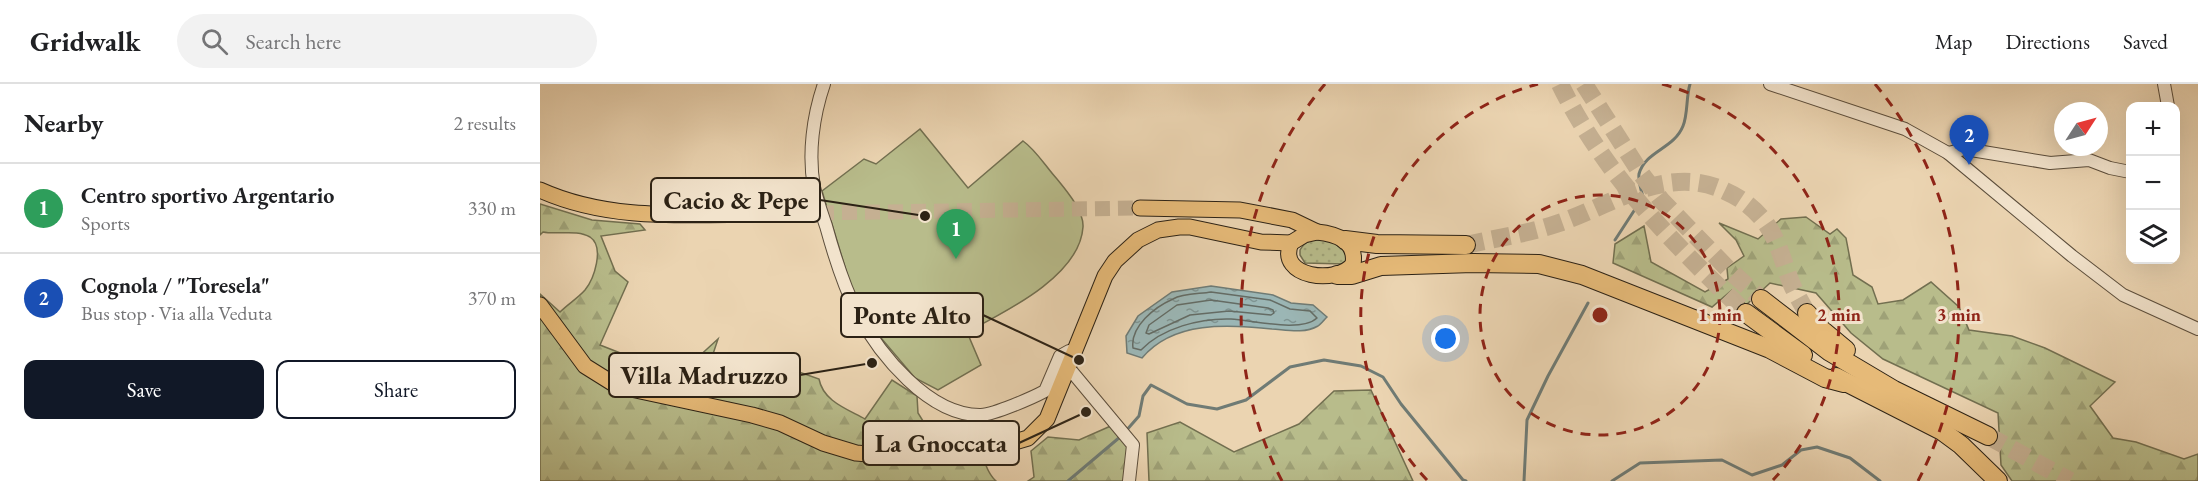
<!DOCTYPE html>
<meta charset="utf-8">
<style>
:root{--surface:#fff;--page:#f2f2f2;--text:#202124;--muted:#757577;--line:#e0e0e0;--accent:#111827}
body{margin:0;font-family:"EB Garamond",serif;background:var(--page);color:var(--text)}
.controls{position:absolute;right:18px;top:18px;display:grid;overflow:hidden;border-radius:12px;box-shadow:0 6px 24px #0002}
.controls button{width:54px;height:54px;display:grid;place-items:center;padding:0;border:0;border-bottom:2px solid var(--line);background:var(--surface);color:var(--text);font:30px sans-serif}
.compass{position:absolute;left:1514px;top:18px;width:54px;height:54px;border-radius:50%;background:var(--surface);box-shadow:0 6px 24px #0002;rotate:54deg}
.you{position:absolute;left:906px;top:255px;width:21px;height:21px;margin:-15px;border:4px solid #fff;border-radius:50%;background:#1a73e8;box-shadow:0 0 0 9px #1a73e833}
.badge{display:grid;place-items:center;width:39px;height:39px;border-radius:50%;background:var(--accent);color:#fff;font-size:20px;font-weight:700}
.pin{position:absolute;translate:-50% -50px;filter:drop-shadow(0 2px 3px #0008)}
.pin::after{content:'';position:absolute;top:32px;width:21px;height:18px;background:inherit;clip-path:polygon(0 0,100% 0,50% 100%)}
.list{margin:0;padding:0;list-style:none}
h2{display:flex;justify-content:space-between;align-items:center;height:78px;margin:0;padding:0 24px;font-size:26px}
h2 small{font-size:20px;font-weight:400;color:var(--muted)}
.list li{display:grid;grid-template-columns:39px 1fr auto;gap:18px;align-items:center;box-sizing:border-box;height:90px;padding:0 24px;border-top:2px solid var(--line)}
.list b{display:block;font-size:22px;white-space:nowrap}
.list p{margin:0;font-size:20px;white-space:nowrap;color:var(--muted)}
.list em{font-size:20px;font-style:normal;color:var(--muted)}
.actions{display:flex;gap:12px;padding:18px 24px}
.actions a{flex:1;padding:14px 0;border:2px solid var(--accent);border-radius:12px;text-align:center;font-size:21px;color:var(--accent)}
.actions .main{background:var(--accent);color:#fff}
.icon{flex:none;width:33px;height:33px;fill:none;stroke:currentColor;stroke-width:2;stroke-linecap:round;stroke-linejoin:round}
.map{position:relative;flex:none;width:1658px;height:397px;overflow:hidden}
header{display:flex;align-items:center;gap:36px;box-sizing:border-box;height:84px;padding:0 30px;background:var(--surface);border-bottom:2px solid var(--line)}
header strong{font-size:28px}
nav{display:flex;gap:33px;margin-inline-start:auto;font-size:21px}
.search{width:420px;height:54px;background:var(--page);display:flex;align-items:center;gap:15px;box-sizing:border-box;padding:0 21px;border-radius:33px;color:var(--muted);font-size:22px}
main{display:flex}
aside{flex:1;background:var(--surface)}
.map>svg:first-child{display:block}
.grass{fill:url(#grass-dots);stroke:#726f50;stroke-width:1.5}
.forest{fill:url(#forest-firs);stroke:#726f50;stroke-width:1.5}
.pitch{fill:#b8bc8b;stroke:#726f50;stroke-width:1.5}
.water{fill:url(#water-ripples);stroke:#6f7b75;stroke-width:1.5}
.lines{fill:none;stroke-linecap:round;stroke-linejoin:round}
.shore{stroke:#646c65;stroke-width:1.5}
.stream{stroke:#6f7b75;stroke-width:3}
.major-tunnel{stroke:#c5b092;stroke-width:15;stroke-dasharray:15 8;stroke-linecap:butt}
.highway-tunnel{stroke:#c5b092;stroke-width:18;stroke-dasharray:18 9;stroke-linecap:butt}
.minor-casing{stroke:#5c4e3c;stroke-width:14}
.major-casing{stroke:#2c2215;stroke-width:17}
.highway-casing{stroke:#2c2215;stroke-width:20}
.minor{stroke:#f2e3cc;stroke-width:12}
.major{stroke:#e6ba78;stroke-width:15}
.highway{stroke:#e6ba78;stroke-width:18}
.ring{fill:none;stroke:#8f2418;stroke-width:3;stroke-dasharray:10 8}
.centre{fill:#8f2418;stroke:#f2e3cc;stroke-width:3}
.ring-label{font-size:18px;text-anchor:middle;font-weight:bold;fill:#8f2418;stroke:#f2e3cc;stroke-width:6;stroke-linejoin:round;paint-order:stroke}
.leader{fill:none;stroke:#2c2215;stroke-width:2}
.callout-dot{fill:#2c2215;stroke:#f2e3cc;stroke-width:2}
.callout{fill:#f2e3cc;stroke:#2c2215;stroke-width:2}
.callout-label{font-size:26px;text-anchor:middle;font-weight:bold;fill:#2c2215}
</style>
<header>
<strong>Gridwalk</strong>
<div class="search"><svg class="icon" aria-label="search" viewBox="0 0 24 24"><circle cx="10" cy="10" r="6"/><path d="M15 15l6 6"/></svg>Search here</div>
<nav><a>Map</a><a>Directions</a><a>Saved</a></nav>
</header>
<main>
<aside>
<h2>Nearby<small>2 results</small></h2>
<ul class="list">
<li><span class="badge" style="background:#2e9e5b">1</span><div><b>Centro sportivo Argentario</b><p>Sports</p></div><em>330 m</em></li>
<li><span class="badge" style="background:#1a4fb4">2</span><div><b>Cognola / &quot;Toresela&quot;</b><p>Bus stop · Via alla Veduta</p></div><em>370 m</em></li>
</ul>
<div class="actions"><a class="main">Save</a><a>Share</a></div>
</aside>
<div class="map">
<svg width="1658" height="397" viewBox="0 0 1658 397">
<defs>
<pattern id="grass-dots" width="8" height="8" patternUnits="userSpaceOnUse" patternTransform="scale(1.5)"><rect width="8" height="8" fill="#b8bc8b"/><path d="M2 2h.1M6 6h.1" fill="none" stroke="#9ea177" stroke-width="1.8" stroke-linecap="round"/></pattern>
<pattern id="forest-firs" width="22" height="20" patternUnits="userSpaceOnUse" patternTransform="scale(1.5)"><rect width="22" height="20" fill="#b8bc8b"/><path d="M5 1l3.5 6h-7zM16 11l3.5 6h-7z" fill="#9ea177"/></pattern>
<pattern id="water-ripples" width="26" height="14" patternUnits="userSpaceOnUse" patternTransform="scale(1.5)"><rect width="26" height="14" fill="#9bb6b5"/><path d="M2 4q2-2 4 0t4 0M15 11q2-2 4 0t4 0" fill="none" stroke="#7f9492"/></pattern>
</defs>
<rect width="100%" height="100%" fill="#ebd4b1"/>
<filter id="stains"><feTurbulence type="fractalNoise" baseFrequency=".00333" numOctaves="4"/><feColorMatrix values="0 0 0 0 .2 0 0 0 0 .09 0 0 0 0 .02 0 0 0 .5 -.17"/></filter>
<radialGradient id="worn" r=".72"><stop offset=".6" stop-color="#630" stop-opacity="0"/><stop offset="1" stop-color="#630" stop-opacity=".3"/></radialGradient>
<!-- grass -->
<path class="grass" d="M787,154l23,15 -5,11 -40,-1 -5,-8v-5c6,-11 16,-11 27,-12z"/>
<!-- forest -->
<g class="forest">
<path d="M0,120l52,16 48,4 5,6 -44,6 14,35 13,11 -28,63 28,11 56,14 34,-31 -9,27 20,10 56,-9 34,12c4,22 28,30 46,40l27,-39 25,16 1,17 13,21 56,-10 5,16 -14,-2c4,14 7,33 18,43h-456v-187l20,18c8,-8 18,-14 25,-22 9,-11 20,-43 5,-53 -13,-8 -33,-2 -47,-5l-3,3z"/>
<path d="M1266,133l24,17 7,-5 9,9 7,37 19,12 6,17 25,-4 28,-18 28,25 10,23 43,6 33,12 70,34 -25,24 23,32 23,4 48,17 14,-5v27h-186l-11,-16 -3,-52 -115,-54 -32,-26 -35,-40 -46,-10 -24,22 -14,-15 -20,17 -99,-44 2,-19 29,-18 7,36 54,30 23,-13 -1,-11 17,-12 -8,-16 -17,-17 39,16 23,-20z"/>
<path d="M831,306l42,91h-264l-2,-48 33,-11 54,30 65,-28 35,-33z"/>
<path d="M573,341l17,20 -5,20 -1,16h-96l6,-4 -3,-26 17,-14 31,3z"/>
</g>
<!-- pitch -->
<path class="pitch" d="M380,45l48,59 55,-47c13,9 23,26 34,38 9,11 27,32 26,48 -3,49 -78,85 -116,105l14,33 -43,25 -23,-12 -45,-53 -16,-28 -32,-106 42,-32 12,5z"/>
<!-- water -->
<path class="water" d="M671,202l62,9 18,8 22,2 14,12c-3,3 -6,7 -9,9 -14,8 -31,4 -46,3 -44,-4 -98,-9 -130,29l-15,-5 -1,-17 12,-20 34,-24z"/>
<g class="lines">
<!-- shore -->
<g class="shore">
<path d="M671,208l59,8 20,9 20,2 7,7c-16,15 -65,2 -86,1 -31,-1 -69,9 -90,31l-8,-2c-3,-22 22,-41 40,-49 10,-6 27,-5 38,-7z"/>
<path d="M671,216l57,8 5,2 1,3 -3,2 -42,-4 -39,4 -41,19 -3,-1 3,-8 28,-20z"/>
</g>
<!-- stream -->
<g class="stream">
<path d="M1075,156l28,-43c-2,-7 -5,-17 -4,-23 6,-23 35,-25 44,-48 5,-12 3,-29 7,-42"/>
<path d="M585,348l14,-16 4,-20 8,-11 36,19 30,5 29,-9 44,-33 34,-7 37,6 22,11 18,27 62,76 3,1"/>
<path d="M528,397l52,-44"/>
<path d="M984,397l3,-61 21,-44 40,-73"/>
<path d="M1072,397l28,-18 82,-3 30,15 30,-10 19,-15 16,-3 33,11 30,23"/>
</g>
<!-- major-tunnel -->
<path class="major-tunnel" d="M210,130l390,-6"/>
<!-- highway-tunnel -->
<g class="highway-tunnel">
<path d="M1020,0c44,91 115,161 186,229"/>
<path d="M1044,0l58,91 19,25 66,68 34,31"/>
<path d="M926,161c30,-7 61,-11 90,-21 55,-18 111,-61 169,-33 16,7 29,17 40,31 14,19 18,41 27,63 4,9 10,19 15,28"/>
<path d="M1448,352l82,45"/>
</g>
<!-- minor casing -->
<g class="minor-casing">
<g id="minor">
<path d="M284,0c-11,32 -16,70 -10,103 3,13 8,27 12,39 8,29 17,59 31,86 22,42 72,104 124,103 14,-1 51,-17 64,-24l15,-35 9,-5 4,2"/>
<path d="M1230,0l135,45 43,24 124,103 51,39 75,34"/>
<path d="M1624,0l4,22"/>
<path d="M1408,69l17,-4 85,14 39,-3 21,8 20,4"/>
<path d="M528,283l65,78 -4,36"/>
</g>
</g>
<!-- major casing -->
<g class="major-casing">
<g id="major">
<path d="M0,106c66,30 139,25 210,24"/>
<path d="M600,124l100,2 52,10 25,12"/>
<path d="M777,148c19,2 40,9 36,32 -15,21 -77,14 -62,-21l13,-8z"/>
<path d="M0,221l45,61 32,20 135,29 28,8 43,20 33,10 36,3 113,-11 23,-7 19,-19 58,-143 10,-15 23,-21 20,-10 21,-3h11l71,15 30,1"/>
</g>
</g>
<!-- highway casing -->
<g class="highway-casing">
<g id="highway">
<path d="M805,156l32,4 89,1"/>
<path d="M797,191h15l29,-9 92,-3 66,1 43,11 188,74 55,29 19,5"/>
<path d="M1221,215l69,53 64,38 94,46"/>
<path d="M1206,229l57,42"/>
<path d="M1267,229l15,17 24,20"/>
<path d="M1296,293l106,54 19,14 37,36"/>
</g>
</g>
<!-- minor -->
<use href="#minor" class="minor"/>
<!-- major -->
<use href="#major" class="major"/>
<!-- highway -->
<use href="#highway" class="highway"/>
</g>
<!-- distance rings -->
<g class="ring">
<circle cx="1060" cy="231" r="120"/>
<path d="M887 396A239 239 0 0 1 998 0M1122 0A239 239 0 0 1 1233 396"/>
<path d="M742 397A359 359 0 0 1 785 0M1335 0A359 359 0 0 1 1378 397"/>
</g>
<circle cx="1060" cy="231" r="9" class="centre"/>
<g class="ring-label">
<text x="1180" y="237">1 min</text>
<text x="1299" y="237">2 min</text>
<text x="1419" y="237">3 min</text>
</g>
<!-- callouts -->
<path class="leader" d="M385 132L280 116M539 276L443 231M332 279L260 291M546 328L479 359"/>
<g class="callout-dot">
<circle cx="385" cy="132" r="6"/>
<circle cx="539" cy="276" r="6"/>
<circle cx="332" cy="279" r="6"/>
<circle cx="546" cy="328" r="6"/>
</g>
<g class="callout">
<rect x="111" y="94" width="169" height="44" rx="6"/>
<rect x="301" y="209" width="142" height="44" rx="6"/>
<rect x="69" y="269" width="191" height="44" rx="6"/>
<rect x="323" y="337" width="156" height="44" rx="6"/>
</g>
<g class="callout-label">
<text x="196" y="125">Cacio &amp; Pepe</text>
<text x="372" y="240">Ponte Alto</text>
<text x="164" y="300">Villa Madruzzo</text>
<text x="401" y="368">La Gnoccata</text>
</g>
<rect width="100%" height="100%" filter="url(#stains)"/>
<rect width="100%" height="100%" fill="url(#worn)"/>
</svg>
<div class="controls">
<button>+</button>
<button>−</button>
<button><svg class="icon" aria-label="layers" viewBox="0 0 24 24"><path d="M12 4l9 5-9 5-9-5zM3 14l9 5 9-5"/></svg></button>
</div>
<svg class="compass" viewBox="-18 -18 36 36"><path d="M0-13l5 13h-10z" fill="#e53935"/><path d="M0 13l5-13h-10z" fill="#757577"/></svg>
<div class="you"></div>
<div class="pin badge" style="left:416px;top:175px;background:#2e9e5b">1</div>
<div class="pin badge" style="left:1429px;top:81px;background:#1a4fb4">2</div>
</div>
</main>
